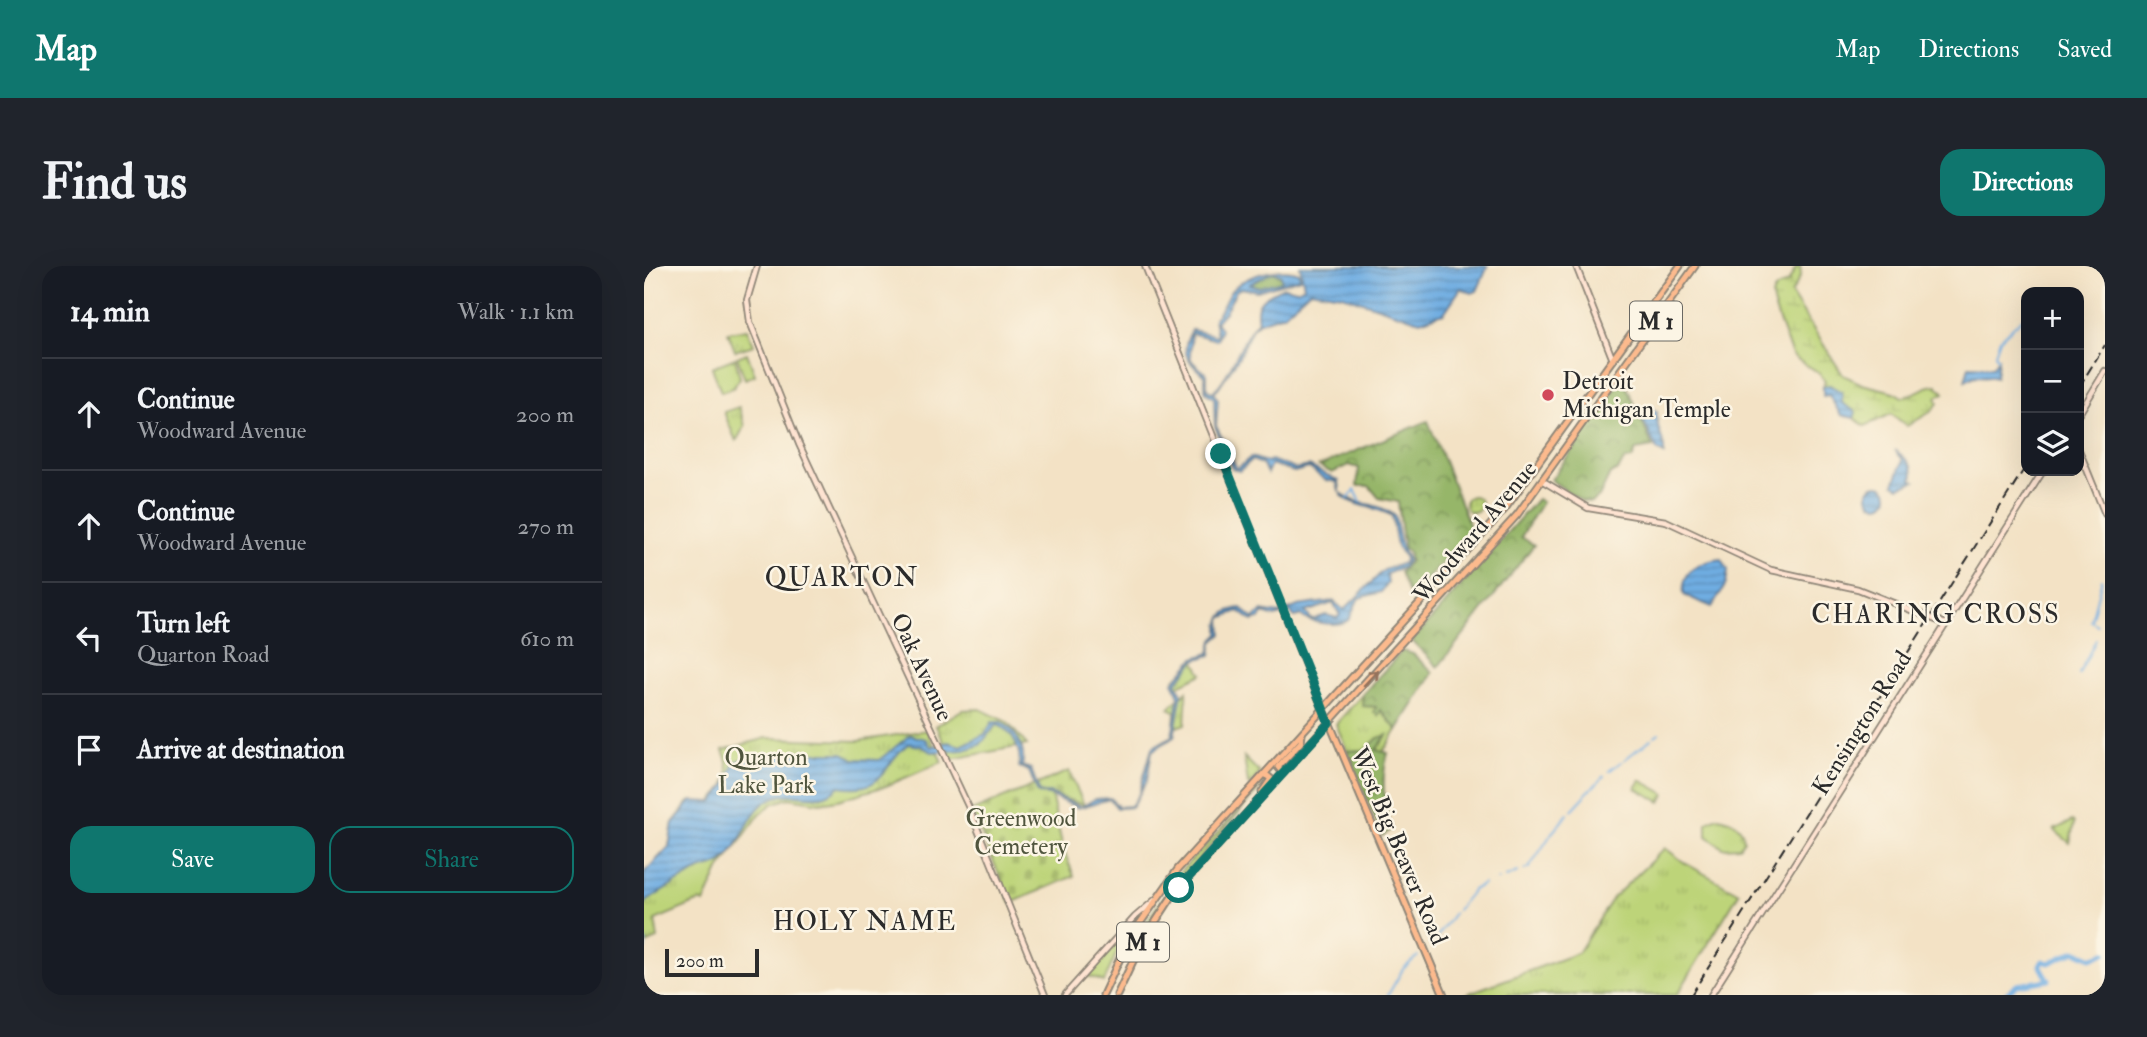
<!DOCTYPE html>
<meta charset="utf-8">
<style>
:root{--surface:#171b24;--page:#20242c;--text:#f1f3f6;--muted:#9ea1a6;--line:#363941;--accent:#0f766e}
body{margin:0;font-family:"IM FELL Double Pica",serif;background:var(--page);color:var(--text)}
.controls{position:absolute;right:21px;top:21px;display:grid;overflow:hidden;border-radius:14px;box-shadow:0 7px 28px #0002}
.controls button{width:63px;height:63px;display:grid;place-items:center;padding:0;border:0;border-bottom:2px solid var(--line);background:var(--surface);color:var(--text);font:35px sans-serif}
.scale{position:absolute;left:21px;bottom:18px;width:94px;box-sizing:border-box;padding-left:7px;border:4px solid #2b2b2b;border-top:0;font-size:19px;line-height:24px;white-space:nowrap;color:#2b2b2b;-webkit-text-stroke:5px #fcf5e5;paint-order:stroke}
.stop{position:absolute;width:21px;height:21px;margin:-16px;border:5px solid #0f766e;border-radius:50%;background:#fff}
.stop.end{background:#0f766e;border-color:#fff;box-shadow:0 2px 7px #0008}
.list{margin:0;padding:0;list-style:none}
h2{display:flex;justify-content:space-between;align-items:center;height:91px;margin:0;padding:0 28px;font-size:30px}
h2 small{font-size:23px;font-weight:400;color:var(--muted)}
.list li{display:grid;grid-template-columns:46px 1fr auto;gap:21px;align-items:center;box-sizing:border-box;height:112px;padding:0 28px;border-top:2px solid var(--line)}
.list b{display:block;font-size:26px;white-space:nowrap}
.list p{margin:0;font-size:23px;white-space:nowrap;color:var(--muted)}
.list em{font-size:23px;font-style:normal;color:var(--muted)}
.actions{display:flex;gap:14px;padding:21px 28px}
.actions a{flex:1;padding:16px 0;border:2px solid var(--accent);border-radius:21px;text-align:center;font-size:24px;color:var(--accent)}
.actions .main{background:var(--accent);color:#fff}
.icon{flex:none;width:38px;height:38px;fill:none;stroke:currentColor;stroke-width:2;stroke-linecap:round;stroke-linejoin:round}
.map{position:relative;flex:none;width:1461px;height:729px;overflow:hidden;border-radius:21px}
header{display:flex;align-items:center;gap:42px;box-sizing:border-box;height:98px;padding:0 35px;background:var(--accent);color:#fff}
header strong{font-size:33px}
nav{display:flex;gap:38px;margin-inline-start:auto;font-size:24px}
.intro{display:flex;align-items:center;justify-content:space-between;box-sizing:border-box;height:168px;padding:0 42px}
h1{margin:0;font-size:49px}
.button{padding:18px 32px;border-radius:21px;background:var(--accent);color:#fff;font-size:24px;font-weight:700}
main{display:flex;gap:42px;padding:0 42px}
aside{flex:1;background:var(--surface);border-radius:21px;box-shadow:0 7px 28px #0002}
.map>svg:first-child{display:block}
.grass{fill:url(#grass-tufts);stroke:#748052;stroke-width:2}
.forest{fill:url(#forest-crowns);stroke:#60704a;stroke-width:2}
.wetland{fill:url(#wetland-marsh);stroke:#748052;stroke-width:2}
.cemetery{fill:url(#cemetery-stones);stroke:#748052;stroke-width:2}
.pitch{fill:#bdd479;stroke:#748052;stroke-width:2}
.water{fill:url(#water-rules);stroke:#4d6c86;stroke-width:2;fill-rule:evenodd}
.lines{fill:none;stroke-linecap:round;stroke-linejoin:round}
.stream{stroke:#6fade2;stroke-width:2}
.river{stroke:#6fade2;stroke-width:5}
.secondary-casing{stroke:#8f8678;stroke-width:8}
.primary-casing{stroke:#8f8678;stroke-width:9}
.secondary{stroke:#fee3d1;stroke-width:4.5}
.primary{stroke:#fcba8d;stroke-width:5}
.rail{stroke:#2b2b2b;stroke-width:2;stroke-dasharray:10 5;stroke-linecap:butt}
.oneway{stroke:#94725c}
.route{stroke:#0f766e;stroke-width:9}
.poi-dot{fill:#d1495b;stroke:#fcf5e5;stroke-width:2.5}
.labels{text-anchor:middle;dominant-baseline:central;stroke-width:5;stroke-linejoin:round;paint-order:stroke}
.shield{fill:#fcf5e5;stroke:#6a6863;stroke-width:2}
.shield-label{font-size:23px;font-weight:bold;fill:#2b2b2b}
.poi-label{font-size:24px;fill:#2b2b2b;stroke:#fcf5e5;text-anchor:start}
.street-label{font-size:24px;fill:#2b2b2b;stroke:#fcf5e5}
.park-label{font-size:24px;fill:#50553e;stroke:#fcf5e5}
.neighbourhood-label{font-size:26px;letter-spacing:2px;fill:#2b2b2b;stroke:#fcf5e5}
</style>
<header>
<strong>Map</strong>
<nav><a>Map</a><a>Directions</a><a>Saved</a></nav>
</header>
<div class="intro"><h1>Find us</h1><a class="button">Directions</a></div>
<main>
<aside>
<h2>14 min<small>Walk · 1.1 km</small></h2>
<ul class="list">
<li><svg class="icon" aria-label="ahead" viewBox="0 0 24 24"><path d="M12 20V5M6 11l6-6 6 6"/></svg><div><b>Continue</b><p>Woodward Avenue</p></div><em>200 m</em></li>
<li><svg class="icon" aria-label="ahead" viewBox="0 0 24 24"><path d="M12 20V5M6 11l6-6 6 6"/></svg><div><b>Continue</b><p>Woodward Avenue</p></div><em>270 m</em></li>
<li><svg class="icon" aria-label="left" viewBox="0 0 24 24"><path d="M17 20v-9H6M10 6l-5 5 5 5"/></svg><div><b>Turn left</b><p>Quarton Road</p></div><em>610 m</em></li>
<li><svg class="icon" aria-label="arrive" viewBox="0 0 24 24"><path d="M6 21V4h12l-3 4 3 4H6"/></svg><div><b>Arrive at destination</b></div></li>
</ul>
<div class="actions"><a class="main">Save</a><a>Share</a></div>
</aside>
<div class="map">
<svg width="1461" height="729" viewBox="0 0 1461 729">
<defs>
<pattern id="grass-tufts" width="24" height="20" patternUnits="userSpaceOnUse" patternTransform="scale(1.75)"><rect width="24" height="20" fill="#bdd479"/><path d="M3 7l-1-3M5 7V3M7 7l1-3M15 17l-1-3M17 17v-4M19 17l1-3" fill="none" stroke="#a3b669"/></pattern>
<pattern id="forest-crowns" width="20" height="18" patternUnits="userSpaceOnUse" patternTransform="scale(1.75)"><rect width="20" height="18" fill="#96b669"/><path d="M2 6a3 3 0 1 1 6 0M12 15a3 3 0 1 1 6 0" fill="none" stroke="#7b9457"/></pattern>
<pattern id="wetland-marsh" width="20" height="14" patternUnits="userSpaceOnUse" patternTransform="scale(1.75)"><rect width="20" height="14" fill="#bdd479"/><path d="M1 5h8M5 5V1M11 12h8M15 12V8" fill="none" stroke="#a3b669"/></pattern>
<pattern id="cemetery-stones" width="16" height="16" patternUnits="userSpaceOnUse" patternTransform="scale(1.75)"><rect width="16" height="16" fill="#bdd479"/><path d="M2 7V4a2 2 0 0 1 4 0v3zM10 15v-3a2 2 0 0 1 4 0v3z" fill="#a3b669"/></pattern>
<pattern id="water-rules" width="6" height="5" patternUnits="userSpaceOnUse" patternTransform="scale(1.75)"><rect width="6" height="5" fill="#6fade2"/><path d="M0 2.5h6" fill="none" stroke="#5b8db7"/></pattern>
</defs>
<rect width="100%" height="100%" fill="#fcf5e5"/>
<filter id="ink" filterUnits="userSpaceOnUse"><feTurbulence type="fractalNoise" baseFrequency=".0143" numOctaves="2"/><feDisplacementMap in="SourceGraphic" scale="14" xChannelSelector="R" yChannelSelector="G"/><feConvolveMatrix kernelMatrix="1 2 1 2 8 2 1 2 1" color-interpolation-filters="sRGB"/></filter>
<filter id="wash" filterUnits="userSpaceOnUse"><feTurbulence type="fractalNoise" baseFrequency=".00686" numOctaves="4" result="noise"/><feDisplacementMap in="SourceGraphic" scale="28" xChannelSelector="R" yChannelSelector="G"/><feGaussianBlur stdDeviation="1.57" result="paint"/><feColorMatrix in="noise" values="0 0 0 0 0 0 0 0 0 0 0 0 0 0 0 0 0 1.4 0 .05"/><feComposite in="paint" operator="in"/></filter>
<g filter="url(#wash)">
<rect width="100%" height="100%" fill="#f3e2c5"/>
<!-- grass -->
<g class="grass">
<path d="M103,63l7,16 -19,6 -7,-19z"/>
<path d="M95,141l6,19 -9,15 -12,-29z"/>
<circle cx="829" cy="238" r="8"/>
<path d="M550,394l8,14 -25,12 -3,-6z"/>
<path d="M543,425l-2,33 -11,4 1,-17 -6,-3z"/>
<path d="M719,428l-1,11 14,2 2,8 2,-6 17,21 -14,22 -7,-2 10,-13 -8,1 -13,12 -18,1 -11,-27z"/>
<path d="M336,443l27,13 20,23 -75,14 -16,-33 26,-16z"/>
<path d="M283,464l15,32 -56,24 -48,14 -18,3 -31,-5 -17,6 -12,10 -41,56 -15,33 -4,-2 -45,19 3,19 -14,6v-72l25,-26 4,-24 16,-21h23c16,-18 21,-29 11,-52l44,-12 91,3z"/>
<path d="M600,491l16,16 -10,12 -2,-1z"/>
<path d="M623,514l-88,102 -35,48 -2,-3 39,-56z"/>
<path d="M996,514l25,14 -4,8 -25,-14z"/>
<path d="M1074,551c14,2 25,9 26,23l-5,7 -16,1 -16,-12v-14z"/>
<path d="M1428,555l2,2 -4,20 -16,-13z"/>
<path d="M1021,582l20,15 54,30 -62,102h-213l114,-42 35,-55z"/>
<path d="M481,668l-21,48 -18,-7z"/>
</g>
<!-- forest -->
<g class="forest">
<path d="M628,6l9,4 1,5 -23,6 -9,-3z"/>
<path d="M979,112l30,69 -17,3 -4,9 -7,1 -7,10 -8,4 -11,23 -8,5 -9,-1 -31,-21z"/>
<path d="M784,155l46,116 -21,21 -5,-1 -38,39 -10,-24 10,-11 -2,-10 -4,-2 -6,-47 -19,-4 -10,-12h-12l2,-18 -10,-3 -17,8 -13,-7z"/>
<path d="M893,233l5,3 -21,35 13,8 -96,122 -26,-26z"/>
<path d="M758,385l11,3 20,19 -36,57 -16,-20 -3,6 -4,-4 2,-5 -14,-1 1,-12z"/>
<path d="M743,469l-11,15 12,3c-8,28 -4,48 4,76l-10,7 -35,-85 19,-1 12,-12z"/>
</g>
<!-- wetland -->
<path class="wetland" d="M1153,0h3l1,9 -10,19 52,81 19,9 32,8 8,5c13,-1 21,-12 35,-12l7,8 -8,4 2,6 -6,8 -25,15 -16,-12 -26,12 -11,-8 1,-6 -11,-5 -7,-17 -8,-5 -6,2 2,-6c-10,-16 -24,-15 -33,-27 -4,-7 -20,-51 -20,-57 1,-9 9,-11 16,-14z"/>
<!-- cemetery -->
<path class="cemetery" d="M425,505l15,34 -33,-11 12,55 11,27 -63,27 -39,-92z"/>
<!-- pitch -->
<g class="pitch">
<path d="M103,87l8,22 -10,4 -8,-22z"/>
<path d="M91,92l5,20 -7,10 -12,4 -9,-25z"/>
</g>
<!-- water -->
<g class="water">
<path d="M656,0h188l-11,25 -5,2 -11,-5 -17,25 -24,8 -78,-26 -32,-5 -26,24 -25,8 -7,6 -13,29 -25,37 4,5 -2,27 21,43 14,-12 15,5 5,-2 24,9 14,-3 30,15 1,11c15,15 38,9 55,24l6,31 7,13 -6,8 -16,6 2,9 -7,9 -22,6c-4,7 -7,16 -10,21 -6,9 -43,4 -48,-4l-6,2 -5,-5 -15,5 -12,-4 -3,6 -8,2 -13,-10 -18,7 1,16 -9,8 -2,13 -16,5 -19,23 6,11 -8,43 -22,14 -5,29 -15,27 -15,1 -7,-9 -32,9 -29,-13 -11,-1 -9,-23 -10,-4c3,-15 -6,-38 -23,-42l-16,20 -16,5 -32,2 -11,-6 -13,-2c-28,22 -22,50 -69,42 -23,23 -41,-1 -70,14 -21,11 -26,44 -45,60 -7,7 -16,7 -24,10 -11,5 -47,26 -56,34v-31l25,-26 4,-24 18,-22 22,1 14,-19 8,-21 10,-4 11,2 38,-7h49l11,6 25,1 31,-25 16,4 5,8 17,-5 13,4 24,-12 7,-12h9c14,8 26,27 21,44l9,3 9,24h10l31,14 14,-8 15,-1 9,9 12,-1 8,-12 13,-46 20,-12 7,-40 -6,-14 21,-24 16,-5 3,-13 6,-6c-1,-17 5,-24 22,-26l13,11 8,-8 17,3 19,-8 35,-5 11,9 40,-40 20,-7 1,-5 -8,-11 -5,-31c-20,-13 -53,-7 -55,-34l-11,-2 -17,-12 -15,4 -23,-8 -4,9 -5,-9 -10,-4 -13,11 -7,-3 -17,-42 -1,-28 -9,-6v-16c-16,-13 -27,-23 -13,-46l25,6 -3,-18c10,-10 11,-19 17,-27 14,-17 51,-25 68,-18l1,5 -43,13 -16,-3 -5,3 -11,21 -9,10 5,7 -4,11 -26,-7c2,28 -10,21 16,41v16l6,2c20,-19 26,-51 45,-71 -5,-21 9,-26 26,-34l13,3 7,-4zM628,6l9,3 1,6 -23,6 -9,-3zM689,337l7,12 -3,3 -11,-3 -14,5 -7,-8z"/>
<path d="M1354,93l-2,18 -21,-1 -10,5 4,-15 23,1z"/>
<path d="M1185,119l13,7v11l14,9 -2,6 -13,-3 -12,-20 -6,1v-9z"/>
<path d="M1007,142l6,4c-2,19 9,28 7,42l-7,-4 -16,-35z"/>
<path d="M1251,184c10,8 21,16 17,29l3,2 -16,6 -5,-3 9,-24z"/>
<circle cx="1234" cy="229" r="10"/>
<path d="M1078,293l6,11 -2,14 -14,23 -28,-12c-3,-25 16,-34 38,-36z"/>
</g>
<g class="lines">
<!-- stream -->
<g class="stream">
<path d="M1354,93l-3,-5 5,-15 26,-24"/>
<path d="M704,233l7,-9 6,12"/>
<path d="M1453,359l-6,-4 11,-42"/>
<path d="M1435,408l17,-34"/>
<path d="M1011,470l4,-3"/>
<path d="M996,482l11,-9"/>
<path d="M980,494l14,-11"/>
<path d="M965,505l12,-9"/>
<path d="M942,528l18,-18"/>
<path d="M928,544l13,-14"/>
<path d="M907,568l17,-20"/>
<path d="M880,604l5,-2 21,-32"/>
<path d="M862,611l12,-5"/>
<path d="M853,614l2,-1"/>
<path d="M813,644l16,-20 11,-6"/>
<path d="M788,678l22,-31"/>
<path d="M744,729l15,-26 15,-13"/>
</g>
<!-- river -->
<g class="river">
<path d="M0,676v7"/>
<path d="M1361,729l12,-10 32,-5 -9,-15 3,-4 6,2 26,-12 16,7 14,-5"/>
</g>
</g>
</g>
<g filter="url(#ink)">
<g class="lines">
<!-- secondary casing -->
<g class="secondary-casing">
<g id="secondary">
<path d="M113,0l-10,34 3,22 49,122 170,364 76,187"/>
<path d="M501,0l178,444"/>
<path d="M932,0l37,94"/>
<path d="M1435,148l26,-43"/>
<path d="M1435,184l26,64"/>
<path d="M899,215l45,27 78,13 105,49 87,19 88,35"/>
<path d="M421,729l70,-78 21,-18"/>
<path d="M1067,729l332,-524"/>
</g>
</g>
<!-- primary casing -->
<g class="primary-casing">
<g id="primary">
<path d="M680,444l120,285"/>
<path d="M639,507l-5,-6 23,-25 1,-8"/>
<path d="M618,526l9,-13 -6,-5"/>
<path d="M459,729l26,-56 49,-70 326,-359 176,-244"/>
<path d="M473,729l24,-51 34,-52 342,-377 178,-249"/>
</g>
</g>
<!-- secondary -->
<use href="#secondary" class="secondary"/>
<!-- primary -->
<use href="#primary" class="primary"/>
<!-- rail -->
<g class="rail">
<path d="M1435,121l26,-42"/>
<path d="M1047,729l335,-529"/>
</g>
</g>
<!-- one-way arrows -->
<defs><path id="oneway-shaft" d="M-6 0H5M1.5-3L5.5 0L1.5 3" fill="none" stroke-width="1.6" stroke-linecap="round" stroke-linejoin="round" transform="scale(1.75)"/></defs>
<use class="oneway" href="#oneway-shaft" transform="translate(727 412) rotate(-47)"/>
</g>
<g class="lines" filter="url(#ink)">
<!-- route -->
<path class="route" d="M535,622l150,-165 -108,-269"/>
</g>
<!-- markers -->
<circle class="poi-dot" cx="904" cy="129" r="7"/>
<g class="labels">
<!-- shield labels -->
<g class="shield">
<rect x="986" y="35.5" width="52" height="39" rx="5"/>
<rect x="473" y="656.5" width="52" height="39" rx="5"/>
</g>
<g class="shield-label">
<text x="1012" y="55">M 1</text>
<text x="499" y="676">M 1</text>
</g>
<!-- poi labels -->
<g class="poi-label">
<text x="918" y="115">Detroit<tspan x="918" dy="28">Michigan Temple</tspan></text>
</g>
<!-- street labels -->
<g class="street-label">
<text transform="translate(831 266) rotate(-50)">Woodward Avenue</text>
<text transform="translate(278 401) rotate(65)">Oak Avenue</text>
<text transform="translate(1218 457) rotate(-58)">Kensington Road</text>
<text transform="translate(755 580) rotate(67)">West Big Beaver Road</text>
</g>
<!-- park labels -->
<g class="park-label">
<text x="122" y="491">Quarton<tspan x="122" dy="28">Lake Park</tspan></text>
<text x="377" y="552">Greenwood<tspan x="377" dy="28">Cemetery</tspan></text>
</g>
<!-- neighbourhood labels -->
<g class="neighbourhood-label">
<text x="198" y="312">QUARTON</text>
<text x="1292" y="349">CHARING CROSS</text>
<text x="221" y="656">HOLY NAME</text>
</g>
</g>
</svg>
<div class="controls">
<button>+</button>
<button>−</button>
<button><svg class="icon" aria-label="layers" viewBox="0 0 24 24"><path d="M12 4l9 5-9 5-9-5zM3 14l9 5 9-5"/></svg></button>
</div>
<div class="scale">200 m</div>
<div class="stop" style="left:535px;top:622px"></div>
<div class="stop end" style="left:577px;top:188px"></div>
</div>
</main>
